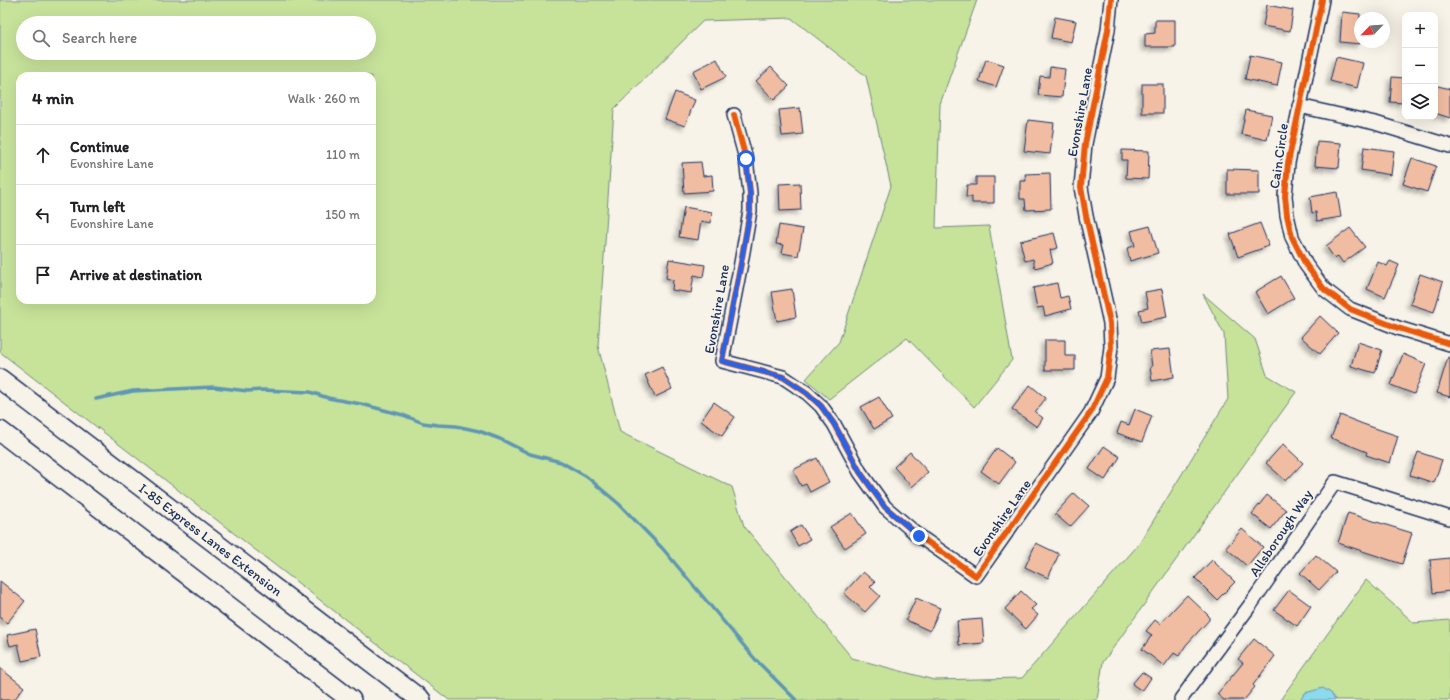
<!DOCTYPE html>
<meta charset="utf-8">
<style>
:root{--surface:#fff;--page:#f2f2f2;--text:#202124;--muted:#757577;--line:#e0e0e0}
body{margin:0;font-family:Itim,sans-serif;background:var(--page);color:var(--text)}
.controls{position:absolute;right:12px;top:12px;display:grid;overflow:hidden;border-radius:8px;box-shadow:0 4px 16px #0002}
.controls button{width:36px;height:36px;display:grid;place-items:center;padding:0;border:0;border-bottom:1px solid var(--line);background:var(--surface);color:var(--text);font:20px sans-serif}
.compass{position:absolute;left:1354px;top:12px;width:36px;height:36px;border-radius:50%;background:var(--surface);box-shadow:0 4px 16px #0002;rotate:245deg}
.stop{position:absolute;width:12px;height:12px;margin:-9px;border:3px solid #2563eb;border-radius:50%;background:#fff}
.stop.end{background:#2563eb;border-color:#fff;box-shadow:0 1px 4px #0008}
.list{margin:0;padding:0;list-style:none}
h2{display:flex;justify-content:space-between;align-items:center;height:52px;margin:0;padding:0 16px;font-size:17px}
h2 small{font-size:13px;font-weight:400;color:var(--muted)}
.list li{display:grid;grid-template-columns:26px 1fr auto;gap:12px;align-items:center;box-sizing:border-box;height:60px;padding:0 16px;border-top:1px solid var(--line)}
.list b{display:block;font-size:15px;white-space:nowrap}
.list p{margin:0;font-size:13px;white-space:nowrap;color:var(--muted)}
.list em{font-size:13px;font-style:normal;color:var(--muted)}
.icon{flex:none;width:22px;height:22px;fill:none;stroke:currentColor;stroke-width:2;stroke-linecap:round;stroke-linejoin:round}
.map{position:relative;flex:none;width:1450px;height:700px;overflow:hidden}
.search{position:absolute;background:var(--surface);box-shadow:0 4px 16px #0002;left:16px;top:16px;width:360px;height:44px;display:flex;align-items:center;gap:10px;box-sizing:border-box;padding:0 14px;border-radius:22px;color:var(--muted);font-size:15px}
.panel{position:absolute;background:var(--surface);box-shadow:0 4px 16px #0002;left:16px;top:72px;width:360px;height:232px;border-radius:12px}
.map>svg:first-child{display:block}
.green{fill:#c7e39a;stroke:#71897c;fill-rule:evenodd}
.water{fill:#8cdaeb;stroke:#5f96b3}
.lines{fill:none;stroke-linecap:round;stroke-linejoin:round}
.stream{stroke:#5f96b3;stroke-width:3.5}
.building{fill:#f1bda2;stroke:#1b2f5e;filter:url(#shadow)}
.minor-casing{stroke:#1b2f5e;stroke-width:16}
.highway-casing{stroke:#1b2f5e;stroke-width:22}
.minor{stroke:#f7f3e8;stroke-width:13}
.highway{stroke:#f7f3e8;stroke-width:19}
.cycleway-casing{stroke:#f7f3e8;stroke-width:8}
.cycleway{stroke:#e8590c;stroke-width:6}
.route{stroke:#2563eb;stroke-width:5}
.labels{text-anchor:middle;dominant-baseline:central;stroke-width:3.5;stroke-linejoin:round;paint-order:stroke}
.street-label{font-size:14px;fill:#1b2f5e;stroke:#f7f3e8}
</style>
<div class="map">
<svg width="1450" height="700" viewBox="0 0 1450 700">
<defs>
<filter id="shadow"><feDropShadow dx="-3.5" dy="3.5" stdDeviation="2" flood-color="#0004"/></filter>
</defs>
<rect width="100%" height="100%" fill="#f7f3e8"/>
<filter id="ink" filterUnits="userSpaceOnUse"><feTurbulence type="fractalNoise" baseFrequency=".025" numOctaves="2"/><feDisplacementMap in="SourceGraphic" scale="8" xChannelSelector="R" yChannelSelector="G"/><feConvolveMatrix kernelMatrix="1 2 1 2 8 2 1 2 1" color-interpolation-filters="sRGB"/></filter>
<g filter="url(#ink)">
<!-- green -->
<g class="green">
<path d="M0,0h977l-37,104 -4,124 53,-2 23,134 -38,47 -67,-69 -78,61 -23,-20 33,-37 52,-156 -25,-110 -75,-58 -88,3 -89,88 -16,237 22,86 112,55 12,39 108,132 82,22 88,-2 117,-134 89,-145 -4,-65 -21,-40 52,45 12,36 29,17 -193,270 -6,38h-648l-449,-348zM23,23h346v30h-346zM20,76h352v224h-352z"/>
<path d="M1366,580l48,43 36,-3v80h-115l-4,-7h-25l-6,7h-20z"/>
</g>
<!-- water -->
<path class="water" d="M1323,688l8,5 4,7h-35l5,-7z"/>
<g class="lines">
<!-- stream -->
<path class="stream" d="M96,399l37,-8 81,-4 34,4 14,-1 48,2 18,6 33,6 42,11 20,8 15,2 18,1 23,5 21,8 30,15 31,8 26,15 32,27 44,45 92,110 41,41"/>
</g>
<!-- building -->
<g class="building">
<path d="M1267,5l26,5 -3,21 -27,-5z"/>
<path d="M1342,12l18,2v30l-20,-2z"/>
<path d="M1055,17l21,4 -5,21 -20,-4z"/>
<path d="M1155,20h20v27h-30v-13l10,-1z"/>
<path d="M1250,55l32,7 -5,24 -32,-7z"/>
<path d="M1336,57l27,6 -6,25 -27,-7z"/>
<path d="M717,59l9,18 -25,12 -8,-18z"/>
<path d="M986,59l18,6 -8,22 -17,-6z"/>
<path d="M771,67l18,19 -15,14 -18,-19z"/>
<path d="M1050,67l15,2 -3,28 -24,-2 2,-19 9,1z"/>
<path d="M1392,77l13,1v22h-2v3l-13,-1z"/>
<rect x="1142" y="84" width="21" height="29"/>
<path d="M1438,86l12,3v29l-15,-5v-18z"/>
<path d="M675,92l20,8 -10,26 -20,-7z"/>
<path d="M800,108l3,26 -21,2 -3,-26z"/>
<path d="M1246,110l26,5 -5,25 -26,-6z"/>
<path d="M1028,120l26,3 -4,31 -26,-3z"/>
<path d="M1317,141l24,2 -2,25 -24,-2z"/>
<path d="M1364,147l30,4 -3,24 -30,-5z"/>
<path d="M1122,150l27,1 -1,28 -22,-1 1,-18h-5z"/>
<path d="M1412,158l24,8 -9,26 -24,-8z"/>
<path d="M701,162l2,14 9,-1 1,16 -29,2 -2,-30z"/>
<path d="M1227,169l32,1v24h-32z"/>
<path d="M1050,173l1,36 -25,1 -1,-11h-5v-18h6l-1,-7z"/>
<path d="M976,177h18v26h-22v-6h-6l1,-12h9z"/>
<path d="M800,183l1,27 -21,1 -1,-27z"/>
<path d="M1337,192l4,25 -24,4 -1,-9 -4,1 -2,-16z"/>
<path d="M684,207l28,5 -1,11 -10,-2 -3,19 -19,-3z"/>
<path d="M1260,223l9,23 -31,11 -8,-23z"/>
<path d="M779,225l24,4 -5,27 -16,-3 2,-8 -8,-1z"/>
<path d="M1150,226l8,27 -28,8 -3,-13 8,-2 -4,-15z"/>
<path d="M1350,228l15,19 -22,16 -5,-7 -3,3 -9,-13z"/>
<path d="M1054,233l4,15 -8,2 3,13 -18,5 -2,-9 -8,2 -5,-20z"/>
<path d="M669,259l36,6 -2,12 -9,-2 -3,18 -19,-3 1,-10 -7,-2z"/>
<path d="M1390,261l9,4 -14,32 -18,-8 11,-27 9,4z"/>
<path d="M1420,274l23,8 -9,30 -24,-8z"/>
<path d="M1281,276l13,22 -26,16 -13,-22z"/>
<path d="M1057,283l3,15 8,-2 3,13 -26,7 -2,-9 -6,1 -4,-20z"/>
<path d="M792,289l4,28 -19,4 -5,-29z"/>
<path d="M1162,289l5,28 -25,5 -3,-12 9,-2 -3,-16z"/>
<path d="M1320,316l18,17 -18,21 -19,-17z"/>
<path d="M1045,340h20v16h10v14h-30z"/>
<path d="M1358,342l24,8 -7,23 -24,-7z"/>
<path d="M1170,349l4,28 -22,4 -2,-14h2l-2,-16z"/>
<path d="M1403,354l23,10 -12,30 -23,-9z"/>
<path d="M1448,357h2v40l-13,-4z"/>
<path d="M662,367l10,22 -17,8 -10,-22z"/>
<path d="M1030,385l16,13 -11,14 8,6 -6,9 -25,-18z"/>
<path d="M879,397l13,22 -18,10 -13,-22z"/>
<path d="M714,402l21,15 -13,19 -21,-15z"/>
<path d="M1135,409l17,7 -10,26 -25,-9 4,-11 8,3z"/>
<path d="M1340,415l23,9 35,12 -8,27 -24,-8 1,-3 -36,-14z"/>
<path d="M1283,444l20,19 -17,18 -20,-18z"/>
<path d="M1104,446l16,11 -15,23 -16,-11z"/>
<path d="M997,448l18,14 -16,22 -18,-13z"/>
<path d="M910,452l18,20 -16,15 -18,-20z"/>
<path d="M1418,452l24,8 -8,23 -24,-8z"/>
<path d="M817,458l12,24 -19,10 -4,-8 -5,2 -8,-16z"/>
<path d="M1074,493l15,13 -19,21 -15,-13z"/>
<path d="M1267,495l19,15 -15,19 -19,-15z"/>
<path d="M852,513l14,21 -21,14 -15,-21z"/>
<path d="M1348,513l64,20 -10,31 -64,-21z"/>
<path d="M801,525l9,14 -12,7 -8,-14z"/>
<path d="M1242,529l21,18 -16,19 -21,-18z"/>
<path d="M1036,543l23,11 -11,24 -23,-11z"/>
<path d="M1316,555l20,17 -17,18 -19,-17z"/>
<path d="M1450,558v33l-17,2 -3,-33z"/>
<path d="M1212,560l23,22 -18,18 -22,-22z"/>
<path d="M863,572l12,10 -5,5 10,9 -15,16 -21,-19z"/>
<path d="M0,581l25,20 -18,22 -7,-5z"/>
<path d="M1289,590l22,16 -14,20 -23,-16z"/>
<path d="M1021,591l15,14 -5,4 7,6 -12,14 -21,-20z"/>
<path d="M1187,595l22,21v4l-23,25 -7,11 -5,-3 -10,13 -22,-17 10,-14 -6,-4 9,-11 5,4z"/>
<path d="M916,598l24,10 -10,23 -24,-11z"/>
<path d="M982,619l2,24 -25,2 -2,-24z"/>
<path d="M35,629l6,28 -19,4 -4,-17 -8,2 -3,-11z"/>
<path d="M1254,639l21,17 -22,29 2,2 -11,13h-20l-7,-6 26,-31 -5,-4z"/>
<path d="M0,668l24,19 -10,13h-14z"/>
<path d="M1142,672l9,6 -9,13 -10,-7z"/>
</g>
<g class="lines">
<!-- minor casing -->
<g class="minor-casing">
<g id="minor">
<path d="M1322,0l-34,163 -3,33 2,19 5,22 14,28 18,24 26,20 48,19 52,16"/>
<path d="M1299,106l76,17 75,23"/>
<path d="M734,115l12,44 4,34v18l-9,52 -19,98 61,16 24,16 14,13 13,18 26,48 25,35 34,29 57,40 115,-164 16,-34 4,-31 -1,-24 -24,-107 -5,-29 4,-43 23,-114 3,-30"/>
<path d="M1181,699l70,-95 84,-122 115,36"/>
</g>
</g>
<!-- highway casing -->
<g class="highway-casing">
<g id="highway">
<path id="s1" d="M0,379l421,321"/>
<path d="M0,431l351,269"/>
</g>
</g>
<!-- minor -->
<use href="#minor" class="minor"/>
<!-- highway -->
<use href="#highway" class="highway"/>
<!-- cycleway casing -->
<g class="cycleway-casing">
<g id="cycleway">
<path d="M1322,0l-34,163 -3,33 2,19 5,22 14,28 18,24 26,20 48,19 52,16"/>
<path d="M734,115l12,44 4,34v18l-9,52 -19,98 61,16 24,16 14,13 13,18 26,48 25,35 34,29 57,40 115,-164 16,-34 4,-31 -1,-24 -24,-107 -5,-29 4,-43 23,-114 3,-30"/>
</g>
</g>
<!-- cycleway -->
<use href="#cycleway" class="cycleway"/>
</g>
</g>
<g class="lines" filter="url(#ink)">
<!-- route -->
<path class="route" d="M746,159l4,34v18l-9,52 -19,98 61,16 24,16 14,13 13,18 26,48 25,35 34,29"/>
</g>
<g class="labels">
<!-- street labels -->
<g class="street-label">
<text transform="translate(1080 112) rotate(-80)">Evonshire Lane</text>
<text transform="translate(1279 156) rotate(-82)">Cain Circle</text>
<text transform="translate(717 309) rotate(-80)">Evonshire Lane</text>
<text transform="translate(1002 518) rotate(-55)">Evonshire Lane</text>
<text transform="translate(1281 533) rotate(-56)">Allsborough Way</text>
<text stroke="none"><textPath href="#s1" startOffset="265">I-85 Express Lanes Extension</textPath></text>
</g>
</g>
</svg>
<div class="controls">
<button>+</button>
<button>−</button>
<button><svg class="icon" aria-label="layers" viewBox="0 0 24 24"><path d="M12 4l9 5-9 5-9-5zM3 14l9 5 9-5"/></svg></button>
</div>
<svg class="compass" viewBox="-18 -18 36 36"><path d="M0-13l5 13h-10z" fill="#e53935"/><path d="M0 13l5-13h-10z" fill="#757577"/></svg>
<div class="stop" style="left:746px;top:159px"></div>
<div class="stop end" style="left:919px;top:536px"></div>
<div class="search"><svg class="icon" aria-label="search" viewBox="0 0 24 24"><circle cx="10" cy="10" r="6"/><path d="M15 15l6 6"/></svg>Search here</div>
<section class="panel">
<h2>4 min<small>Walk · 260 m</small></h2>
<ul class="list">
<li><svg class="icon" aria-label="ahead" viewBox="0 0 24 24"><path d="M12 20V5M6 11l6-6 6 6"/></svg><div><b>Continue</b><p>Evonshire Lane</p></div><em>110 m</em></li>
<li><svg class="icon" aria-label="left" viewBox="0 0 24 24"><path d="M17 20v-9H6M10 6l-5 5 5 5"/></svg><div><b>Turn left</b><p>Evonshire Lane</p></div><em>150 m</em></li>
<li><svg class="icon" aria-label="arrive" viewBox="0 0 24 24"><path d="M6 21V4h12l-3 4 3 4H6"/></svg><div><b>Arrive at destination</b></div></li>
</ul>
</section>
</div>
